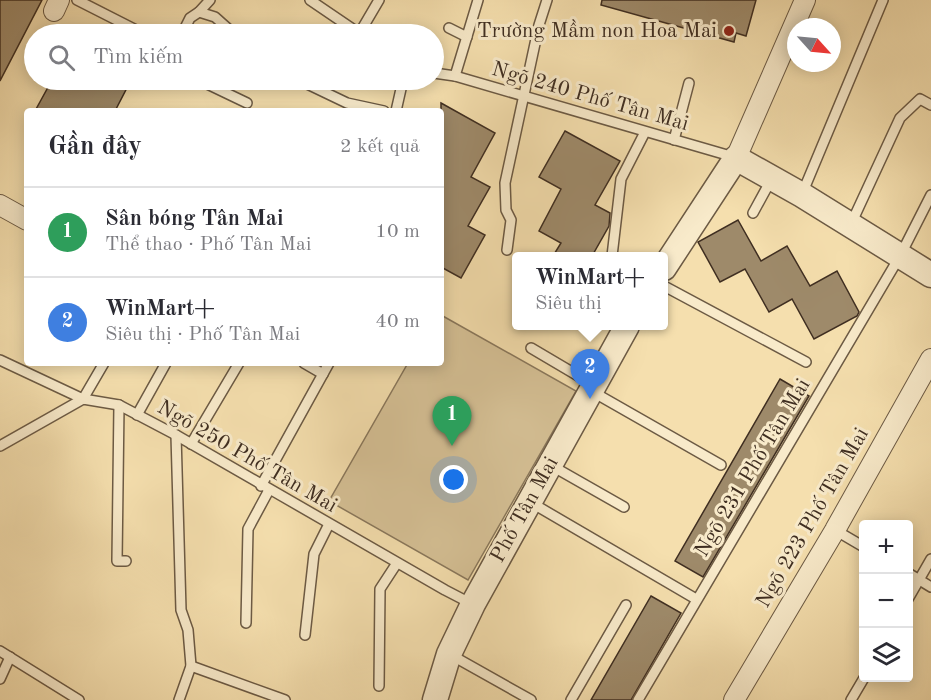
<!DOCTYPE html>
<html lang="vi">
<meta charset="utf-8">
<style>
:root{--surface:#fff;--page:#f7f7f7;--text:#2b2b33;--muted:#7c7c81;--line:#e1e1e2;--accent:#7c3aed}
body{margin:0;font-family:"Old Standard TT",serif;background:var(--page);color:var(--text)}
.controls{position:absolute;right:18px;bottom:18px;display:grid;overflow:hidden;border-radius:6px;box-shadow:0 3px 15px #0003}
.controls button{width:54px;height:54px;display:grid;place-items:center;padding:0;border:0;border-bottom:2px solid var(--line);background:var(--surface);color:var(--text);font:30px sans-serif}
.compass{position:absolute;left:787px;top:18px;width:54px;height:54px;border-radius:50%;background:var(--surface);box-shadow:0 3px 15px #0003;rotate:117deg}
.you{position:absolute;left:454px;top:480px;width:21px;height:21px;margin:-15px;border:4px solid #fff;border-radius:50%;background:#1a73e8;box-shadow:0 0 0 9px #1a73e833}
.badge{display:grid;place-items:center;width:39px;height:39px;border-radius:50%;background:var(--accent);color:#fff;font-size:20px;font-weight:700}
.pin{position:absolute;translate:-50% -50px;filter:drop-shadow(0 2px 3px #0008)}
.pin::after{content:'';position:absolute;top:32px;width:21px;height:18px;background:inherit;clip-path:polygon(0 0,100% 0,50% 100%)}
.popup{position:absolute;left:512px;top:252px;width:156px;height:78px;box-sizing:border-box;display:grid;place-content:center;border-radius:6px;background:var(--surface);filter:drop-shadow(0 2px 4px #0005);font-size:20px;white-space:nowrap;color:var(--muted)}
.popup b{font-size:22px;color:var(--text)}
.popup::after{content:'';position:absolute;left:50%;top:100%;margin-left:-12px;border:12px solid transparent;border-top-color:var(--surface)}
.list{margin:0;padding:0;list-style:none}
h2{display:flex;justify-content:space-between;align-items:center;height:78px;margin:0;padding:0 24px;font-size:26px}
h2 small{font-size:20px;font-weight:400;color:var(--muted)}
.list li{display:grid;grid-template-columns:39px 1fr auto;gap:18px;align-items:center;box-sizing:border-box;height:90px;padding:0 24px;border-top:2px solid var(--line)}
.list b{display:block;font-size:22px;white-space:nowrap}
.list p{margin:0;font-size:20px;white-space:nowrap;color:var(--muted)}
.list em{font-size:20px;font-style:normal;color:var(--muted)}
.icon{flex:none;width:33px;height:33px;fill:none;stroke:currentColor;stroke-width:2;stroke-linecap:round;stroke-linejoin:round}
.map{position:relative;flex:none;width:931px;height:700px;overflow:hidden}
.search{position:absolute;background:var(--surface);box-shadow:0 3px 15px #0003;left:24px;top:24px;width:420px;height:66px;display:flex;align-items:center;gap:15px;box-sizing:border-box;padding:0 21px;border-radius:33px;color:var(--muted);font-size:22px}
.panel{position:absolute;background:var(--surface);box-shadow:0 3px 15px #0003;left:24px;top:108px;width:420px;height:258px;border-radius:6px}
.map>svg:first-child{display:block}
.green{fill:#d6c196;stroke:#8a785c;stroke-width:1.5}
.building{fill:#9e8a6a;stroke:#3f2e21;stroke-width:1.5}
.lines{fill:none;stroke-linecap:round;stroke-linejoin:round}
.service-casing{stroke:#6c5a44;stroke-width:12}
.minor-casing{stroke:#6c5a44;stroke-width:22}
.tertiary-casing{stroke:#6c5a44;stroke-width:27}
.service{stroke:#f8eaca;stroke-width:9}
.minor{stroke:#f8eaca;stroke-width:20}
.tertiary{stroke:#f8eaca;stroke-width:24}
.poi-dot{fill:#8f2418;stroke:#f8eaca;stroke-width:2}
.labels{text-anchor:middle;dominant-baseline:central;stroke-width:6;stroke-linejoin:round;paint-order:stroke}
.poi-label{font-size:21px;fill:#3f2e21;stroke:#f8eaca;text-anchor:end}
.street-label{font-size:21px;fill:#3f2e21;stroke:#f8eaca}
</style>
<div class="map">
<svg width="931" height="700" viewBox="0 0 931 700">
<rect width="100%" height="100%" fill="#f5dfae"/>
<filter id="stains"><feTurbulence type="fractalNoise" baseFrequency=".00333" numOctaves="4"/><feColorMatrix values="0 0 0 0 .2 0 0 0 0 .09 0 0 0 0 .02 0 0 0 .5 -.17"/></filter>
<radialGradient id="worn" r=".72"><stop offset=".6" stop-color="#630" stop-opacity="0"/><stop offset="1" stop-color="#630" stop-opacity=".3"/></radialGradient>
<!-- green -->
<path class="green" d="M441,315l135,76 -108,189 -139,-79 79,-138h33z"/>
<!-- building -->
<g class="building">
<path d="M0,0h42l-42,81z"/>
<path d="M602,0h154l-10,36 -10,-3 -2,9 -133,-37z"/>
<path d="M52,80h79l-16,31h-80z"/>
<path d="M441,103l54,30 -24,44 19,10 -22,39 17,9 -24,43 -20,-11z"/>
<path d="M565,131l55,30 -25,44 15,8 -1,13 -17,30h-39l8,-13 -22,-12 22,-42 -22,-12z"/>
<path d="M738,220l23,41 26,-15 23,40 27,-15 22,41 -2,4 -43,23 -22,-40 -23,13 -24,-43 -25,13 -22,-40z"/>
<path d="M780,379l29,17 -106,181 -28,-16z"/>
<path d="M651,596l30,17 -50,87h-40z"/>
</g>
<g class="lines">
<!-- service casing -->
<g class="service-casing">
<g id="service">
<path d="M77,0l67,34"/>
<path d="M310,0l50,34"/>
<path d="M199,12l11,-12"/>
<path d="M449,28l18,9"/>
<path d="M182,34l8,-16 9,-6 16,5 19,17"/>
<path d="M359,34l20,-34"/>
<path d="M434,73l21,3 279,81"/>
<path d="M455,76l23,-76"/>
<path d="M199,80l48,23"/>
<path d="M299,80l48,23 37,8"/>
<path d="M396,111l7,-31"/>
<path d="M674,140l15,-57"/>
<path d="M802,194l81,-194"/>
<path d="M753,213l18,-33"/>
<path d="M851,224l49,-106 20,-19 11,6"/>
<path d="M507,250l4,-30 -5,-10 -1,-27 34,-158 8,-25"/>
<path d="M612,256l9,-77 24,-47"/>
<path d="M664,286l142,76"/>
<path d="M531,348l61,36"/>
<path d="M0,360l83,39 21,-36"/>
<path d="M304,363l19,11"/>
<path d="M593,392l128,73"/>
<path d="M119,405l-2,156h9"/>
<path d="M137,415l29,-52"/>
<path d="M176,435l5,175 7,20 3,36 -12,34"/>
<path d="M191,444l48,-81"/>
<path d="M0,446l83,-47 36,6 57,30 269,155 27,14"/>
<path d="M552,466l72,41"/>
<path d="M261,486l68,-123"/>
<path d="M530,502l166,97"/>
<path d="M835,530l29,17"/>
<path d="M908,573l23,14"/>
<path d="M908,599l23,-40"/>
<path d="M246,623l2,-94 21,-39"/>
<path d="M305,635l9,-81 15,-30"/>
<path d="M0,651l79,49"/>
<path d="M451,655l80,45"/>
<path d="M191,666l94,34"/>
<path d="M0,679l10,-22"/>
<path d="M379,686l1,-97 17,-26"/>
<path d="M571,700l55,-95"/>
<path d="M638,700l262,-444 31,-61"/>
<path d="M851,700l13,-22"/>
</g>
</g>
<!-- minor casing -->
<g class="minor-casing">
<g id="minor">
<path d="M54,11l5,-11"/>
<path d="M736,158l69,-158"/>
<path d="M0,205l27,15"/>
<path d="M734,700l101,-170 96,-171"/>
</g>
</g>
<!-- tertiary casing -->
<g class="tertiary-casing">
<g id="tertiary">
<path d="M664,268l72,-110 66,37 129,80"/>
<path d="M435,700l14,-46 24,-50 154,-278"/>
</g>
</g>
<!-- service -->
<use href="#service" class="service"/>
<!-- minor -->
<use href="#minor" class="minor"/>
<!-- tertiary -->
<use href="#tertiary" class="tertiary"/>
</g>
<!-- markers -->
<circle class="poi-dot" cx="729" cy="31" r="6"/>
<g class="labels">
<!-- poi labels -->
<g class="poi-label">
<text x="717" y="31">Trường Mầm non Hoa Mai</text>
</g>
<!-- street labels -->
<g class="street-label">
<text transform="translate(590 97) rotate(16)">Ngõ 240 Phố Tân Mai</text>
<text transform="translate(247 457) rotate(30)">Ngõ 250 Phố Tân Mai</text>
<text transform="translate(753 468) rotate(-59)">Ngõ 231 Phố Tân Mai</text>
<text transform="translate(525 510) rotate(-61)">Phố Tân Mai</text>
<text transform="translate(813 518) rotate(-60)">Ngõ 223 Phố Tân Mai</text>
</g>
</g>
<rect width="100%" height="100%" filter="url(#stains)"/>
<rect width="100%" height="100%" fill="url(#worn)"/>
</svg>
<div class="controls">
<button>+</button>
<button>−</button>
<button><svg class="icon" aria-label="layers" viewBox="0 0 24 24"><path d="M12 4l9 5-9 5-9-5zM3 14l9 5 9-5"/></svg></button>
</div>
<svg class="compass" viewBox="-18 -18 36 36"><path d="M0-13l5 13h-10z" fill="#e53935"/><path d="M0 13l5-13h-10z" fill="#7c7c81"/></svg>
<div class="you"></div>
<div class="pin badge" style="left:452px;top:446px;background:#2e9e5b">1</div>
<div class="pin badge" style="left:590px;top:399px;background:#3f7fe0">2</div>
<div class="popup"><b>WinMart+</b>Siêu thị</div>
<div class="search"><svg class="icon" aria-label="search" viewBox="0 0 24 24"><circle cx="10" cy="10" r="6"/><path d="M15 15l6 6"/></svg>Tìm kiếm</div>
<section class="panel">
<h2>Gần đây<small>2 kết quả</small></h2>
<ul class="list">
<li><span class="badge" style="background:#2e9e5b">1</span><div><b>Sân bóng Tân Mai</b><p>Thể thao · Phố Tân Mai</p></div><em>10 m</em></li>
<li><span class="badge" style="background:#3f7fe0">2</span><div><b>WinMart+</b><p>Siêu thị · Phố Tân Mai</p></div><em>40 m</em></li>
</ul>
</section>
</div>
